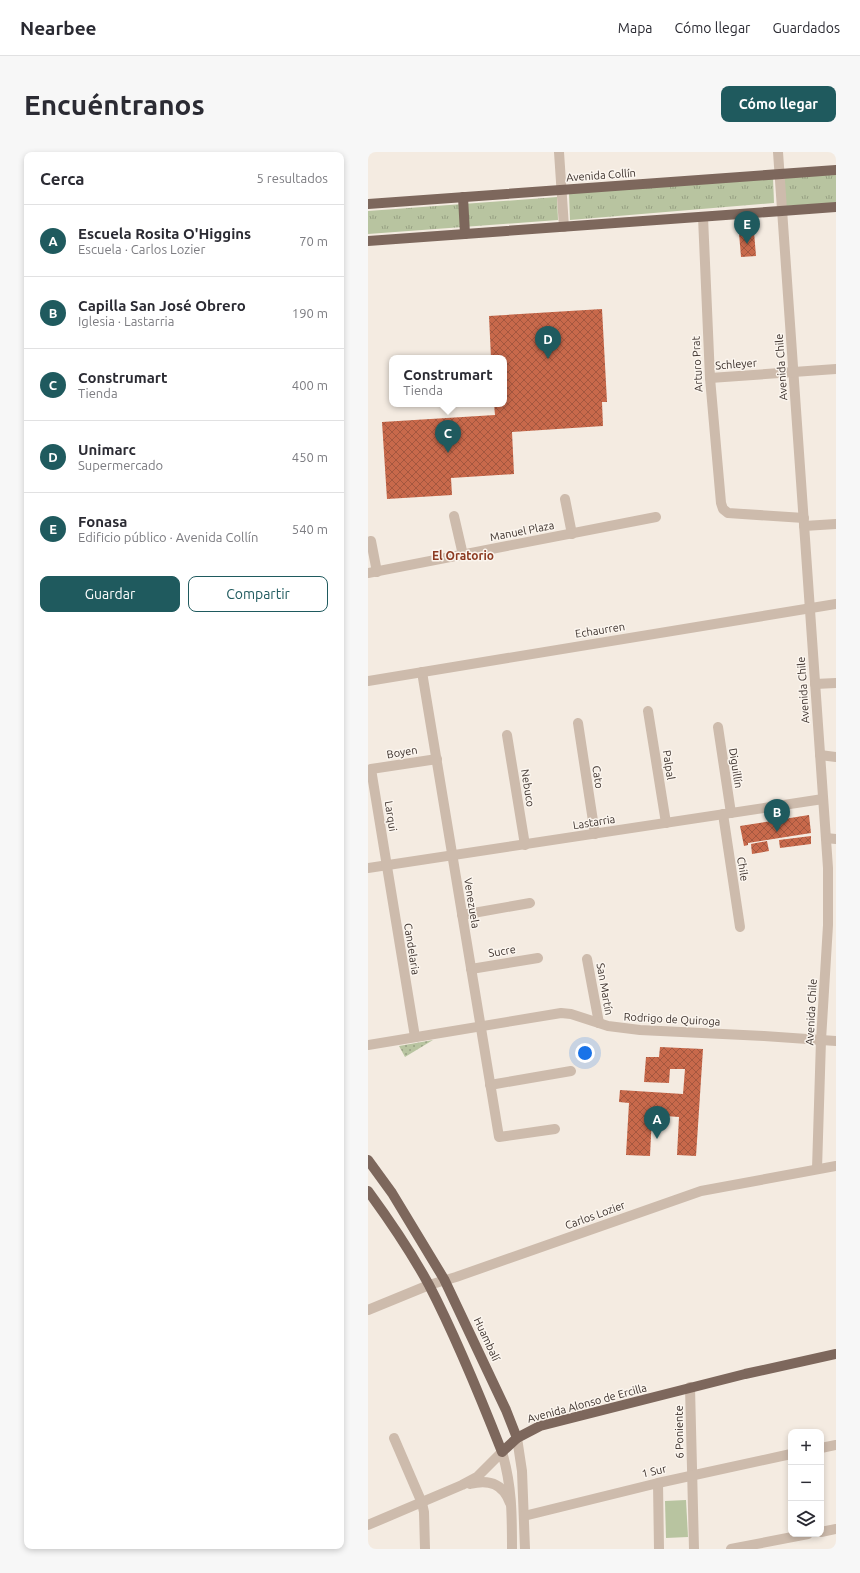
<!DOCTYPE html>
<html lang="es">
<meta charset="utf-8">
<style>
:root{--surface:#fff;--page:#f7f7f7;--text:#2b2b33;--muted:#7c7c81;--line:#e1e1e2;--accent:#1f5a5e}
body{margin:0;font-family:Ubuntu,sans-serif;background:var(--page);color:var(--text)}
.controls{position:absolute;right:12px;bottom:12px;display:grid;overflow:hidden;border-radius:8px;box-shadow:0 2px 6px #0003}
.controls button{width:36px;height:36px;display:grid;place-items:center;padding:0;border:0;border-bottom:1px solid var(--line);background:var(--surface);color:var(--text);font:20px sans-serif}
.you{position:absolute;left:217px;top:901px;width:14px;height:14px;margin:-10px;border:3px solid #fff;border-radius:50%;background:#1a73e8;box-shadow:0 0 0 6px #1a73e833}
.badge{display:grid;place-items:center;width:26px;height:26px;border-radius:50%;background:var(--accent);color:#fff;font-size:13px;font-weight:700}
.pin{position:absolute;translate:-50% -33px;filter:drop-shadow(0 1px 2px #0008)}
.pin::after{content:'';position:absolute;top:21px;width:14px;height:12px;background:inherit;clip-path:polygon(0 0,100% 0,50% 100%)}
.popup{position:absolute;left:21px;top:203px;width:118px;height:52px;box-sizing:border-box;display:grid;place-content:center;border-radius:8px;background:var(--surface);filter:drop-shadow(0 1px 3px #0005);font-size:13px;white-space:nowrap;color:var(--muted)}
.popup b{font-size:15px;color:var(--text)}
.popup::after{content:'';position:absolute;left:50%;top:100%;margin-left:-8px;border:8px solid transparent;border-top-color:var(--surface)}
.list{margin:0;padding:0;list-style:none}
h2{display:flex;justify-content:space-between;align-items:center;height:52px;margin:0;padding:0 16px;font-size:17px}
h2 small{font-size:13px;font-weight:400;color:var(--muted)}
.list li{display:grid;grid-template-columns:26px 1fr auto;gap:12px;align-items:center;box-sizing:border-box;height:72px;padding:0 16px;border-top:1px solid var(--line)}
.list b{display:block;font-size:15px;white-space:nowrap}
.list p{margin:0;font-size:13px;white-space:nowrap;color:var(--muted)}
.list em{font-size:13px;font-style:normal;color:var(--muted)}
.actions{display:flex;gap:8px;padding:12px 16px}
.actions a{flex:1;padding:9px 0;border:1px solid var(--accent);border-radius:8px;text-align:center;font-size:14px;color:var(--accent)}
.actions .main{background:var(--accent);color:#fff}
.icon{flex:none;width:22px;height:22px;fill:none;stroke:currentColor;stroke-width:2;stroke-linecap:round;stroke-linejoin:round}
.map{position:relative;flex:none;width:468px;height:1397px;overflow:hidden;border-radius:8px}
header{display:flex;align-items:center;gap:24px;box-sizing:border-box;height:56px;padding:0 20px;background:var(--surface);border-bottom:1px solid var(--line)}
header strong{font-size:19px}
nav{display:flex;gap:22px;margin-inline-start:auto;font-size:14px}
.intro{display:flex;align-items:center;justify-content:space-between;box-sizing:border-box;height:96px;padding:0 24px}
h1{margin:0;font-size:28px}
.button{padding:10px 18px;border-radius:8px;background:var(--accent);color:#fff;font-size:14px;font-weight:700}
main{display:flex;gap:24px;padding:0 24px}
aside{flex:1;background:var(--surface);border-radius:8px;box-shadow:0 2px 6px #0003}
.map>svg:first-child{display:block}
.grass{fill:url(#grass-dots)}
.park{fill:url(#park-tufts)}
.pitch{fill:#b8c4a0}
.building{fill:url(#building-cross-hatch)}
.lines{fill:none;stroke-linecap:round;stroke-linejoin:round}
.minor{stroke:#cdbbac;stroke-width:10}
.major{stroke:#7d675c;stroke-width:10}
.labels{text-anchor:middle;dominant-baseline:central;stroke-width:3;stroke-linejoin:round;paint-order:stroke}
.street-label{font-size:11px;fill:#3b302b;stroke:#fbf5ee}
.neighbourhood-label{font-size:12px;font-weight:bold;fill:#8c3b22;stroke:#fbf5ee}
</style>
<header>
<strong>Nearbee</strong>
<nav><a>Mapa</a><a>Cómo llegar</a><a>Guardados</a></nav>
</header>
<div class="intro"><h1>Encuéntranos</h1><a class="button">Cómo llegar</a></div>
<main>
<aside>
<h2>Cerca<small>5 resultados</small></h2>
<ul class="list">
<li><span class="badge">A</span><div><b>Escuela Rosita O'Higgins</b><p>Escuela · Carlos Lozier</p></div><em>70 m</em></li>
<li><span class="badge">B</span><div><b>Capilla San José Obrero</b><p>Iglesia · Lastarria</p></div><em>190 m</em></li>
<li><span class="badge">C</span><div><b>Construmart</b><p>Tienda</p></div><em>400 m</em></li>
<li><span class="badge">D</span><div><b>Unimarc</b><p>Supermercado</p></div><em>450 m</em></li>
<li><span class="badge">E</span><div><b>Fonasa</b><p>Edificio público · Avenida Collín</p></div><em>540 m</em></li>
</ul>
<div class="actions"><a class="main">Guardar</a><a>Compartir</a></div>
</aside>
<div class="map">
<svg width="468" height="1397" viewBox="0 0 468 1397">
<defs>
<pattern id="grass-dots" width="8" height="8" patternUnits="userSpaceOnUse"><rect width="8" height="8" fill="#b8c4a0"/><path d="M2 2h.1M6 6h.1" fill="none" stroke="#97a083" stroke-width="1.8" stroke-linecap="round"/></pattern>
<pattern id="park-tufts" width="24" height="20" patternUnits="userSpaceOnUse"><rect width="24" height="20" fill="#b8c4a0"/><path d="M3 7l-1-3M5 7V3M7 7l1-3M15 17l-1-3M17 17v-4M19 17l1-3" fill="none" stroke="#97a083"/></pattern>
<pattern id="building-cross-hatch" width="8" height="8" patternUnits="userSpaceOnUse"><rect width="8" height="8" fill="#c8694b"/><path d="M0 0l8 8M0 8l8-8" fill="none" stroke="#a4573f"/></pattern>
</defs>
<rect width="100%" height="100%" fill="#f4ebe1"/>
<!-- grass -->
<path class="grass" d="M65,888l-28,17 -6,-11z"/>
<!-- park -->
<g class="park">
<path d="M468,22v29l-50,3 -2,-28z"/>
<path d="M405,26l1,25 -204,17 -1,-27z"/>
<path d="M189,45l1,23 -190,14v-23z"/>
</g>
<!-- pitch -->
<path class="pitch" d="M318,1348l2,37 -22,1 -1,-37z"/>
<!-- building -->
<g class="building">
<path d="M386,80l2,24 -15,1 -2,-24z"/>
<path d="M234,157l5,93h-5l1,24 -91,6 2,42 -63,4 1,17 -65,4 -5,-77 113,-7 -1,-11h10v-46h-13l-2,-42z"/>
<path d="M441,663l2,18 -63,10v2l-4,1 -4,-20z"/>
<path d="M443,684v8l-31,4 -1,-8z"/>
<path d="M399,689l2,10 -17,3 -1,-10z"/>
<path d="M292,895l43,2 -7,107 -19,-1 2,-38 -27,-2 -2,41 -24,-1 3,-52 -10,-1 1,-12 63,4 2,-25h-15l-1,14 -25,-1 2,-25h13z"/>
</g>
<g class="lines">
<!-- minor -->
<g class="minor">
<path d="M191,0l5,75"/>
<path d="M410,0l50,716v57l-7,115 -4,129"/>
<path d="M335,65l7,161 11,125 2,6 5,4 76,5"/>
<path d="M342,226l126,-9"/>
<path d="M197,347l7,35"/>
<path d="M86,364l9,39"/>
<path d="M436,374l32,-2"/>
<path d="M3,389l6,31"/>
<path d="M0,421l288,-56"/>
<path d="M54,520l77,465 56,-8"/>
<path d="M0,529l468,-77"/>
<path d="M447,532l21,-1"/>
<path d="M280,559l18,112"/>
<path d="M210,571l17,111"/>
<path d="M350,575l13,86"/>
<path d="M139,583l18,110"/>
<path d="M452,603l16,2"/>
<path d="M355,662l17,113"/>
<path d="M458,686l10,1"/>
<path d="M0,716l455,-69"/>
<path d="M94,763l68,-12"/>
<path d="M219,807l12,64"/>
<path d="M103,817l67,-11"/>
<path d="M47,885l-44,-268 66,-10"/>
<path d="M0,893l193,-32 10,1 37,12 32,4 124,6 72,5"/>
<path d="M122,933l81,-14"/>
<path d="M0,1158l61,-25 27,-8 245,-86 135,-25"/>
<path d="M322,1235l4,162"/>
<path d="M26,1286l28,65 2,9 1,37"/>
<path d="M149,1286l5,33 3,78"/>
<path d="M453,1296l15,-3"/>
<path d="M290,1331l1,66"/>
<path d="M102,1332c19,-5 33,0 40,19"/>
<path d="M156,1364l134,-33 133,-29"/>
<path d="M0,1373l94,-40 15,-8 25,-25c10,34 10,63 10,97"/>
<path d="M453,1380l15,-3"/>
<path d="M363,1397l77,-15"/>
</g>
<!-- major -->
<g class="major">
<path d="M95,45l2,37"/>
<path d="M0,52l468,-34"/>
<path d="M0,89l468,-34"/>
<path d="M0,1008l24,33 52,86 62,131 11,28"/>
<path d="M0,1039c22,30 43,61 61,94 28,54 51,111 73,167l15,-14 23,-12 205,-52 91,-20"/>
</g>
</g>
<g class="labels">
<!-- street labels -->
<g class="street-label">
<text transform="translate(233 23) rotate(-4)">Avenida Collín</text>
<text transform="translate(329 212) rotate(-93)">Arturo Prat</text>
<text transform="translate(368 212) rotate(-4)">Schleyer</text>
<text transform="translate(413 215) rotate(-94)">Avenida Chile</text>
<text transform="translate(154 379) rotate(-11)">Manuel Plaza</text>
<text transform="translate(232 478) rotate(-9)">Echaurren</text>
<text transform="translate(435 538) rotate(-94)">Avenida Chile</text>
<text transform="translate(34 600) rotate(-9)">Boyen</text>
<text transform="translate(301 613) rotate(81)">Palpal</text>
<text transform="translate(368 616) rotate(81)">Diguillín</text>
<text transform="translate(230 625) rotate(81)">Cato</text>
<text transform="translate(160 636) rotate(81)">Nebuco</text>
<text transform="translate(23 664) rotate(81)">Larqui</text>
<text transform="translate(226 670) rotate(-9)">Lastarria</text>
<text transform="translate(375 717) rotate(81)">Chile</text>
<text transform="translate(104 751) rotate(81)">Venezuela</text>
<text transform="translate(44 797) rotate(81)">Candelaria</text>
<text transform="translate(134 799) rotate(-9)">Sucre</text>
<text transform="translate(237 837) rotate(80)">San Martín</text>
<text transform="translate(443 860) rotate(-87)">Avenida Chile</text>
<text transform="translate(304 867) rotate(3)">Rodrigo de Quiroga</text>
<text transform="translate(227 1063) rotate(-20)">Carlos Lozier</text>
<text transform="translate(119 1187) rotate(65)">Huambalí</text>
<text transform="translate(219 1251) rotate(-15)">Avenida Alonso de Ercilla</text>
<text transform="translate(311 1280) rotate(-91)">6 Poniente</text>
<text transform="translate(286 1319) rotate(-13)">1 Sur</text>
</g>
<!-- neighbourhood labels -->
<g class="neighbourhood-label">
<text x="95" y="403">El Oratorio</text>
</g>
</g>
</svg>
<div class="controls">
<button>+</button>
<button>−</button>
<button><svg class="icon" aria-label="layers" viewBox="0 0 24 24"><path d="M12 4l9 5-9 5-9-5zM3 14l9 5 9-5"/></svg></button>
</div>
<div class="you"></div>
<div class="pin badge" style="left:289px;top:987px">A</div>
<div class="pin badge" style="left:409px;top:680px">B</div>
<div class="pin badge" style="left:80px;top:301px">C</div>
<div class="popup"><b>Construmart</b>Tienda</div>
<div class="pin badge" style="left:180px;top:207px">D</div>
<div class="pin badge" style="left:379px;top:92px">E</div>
</div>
</main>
